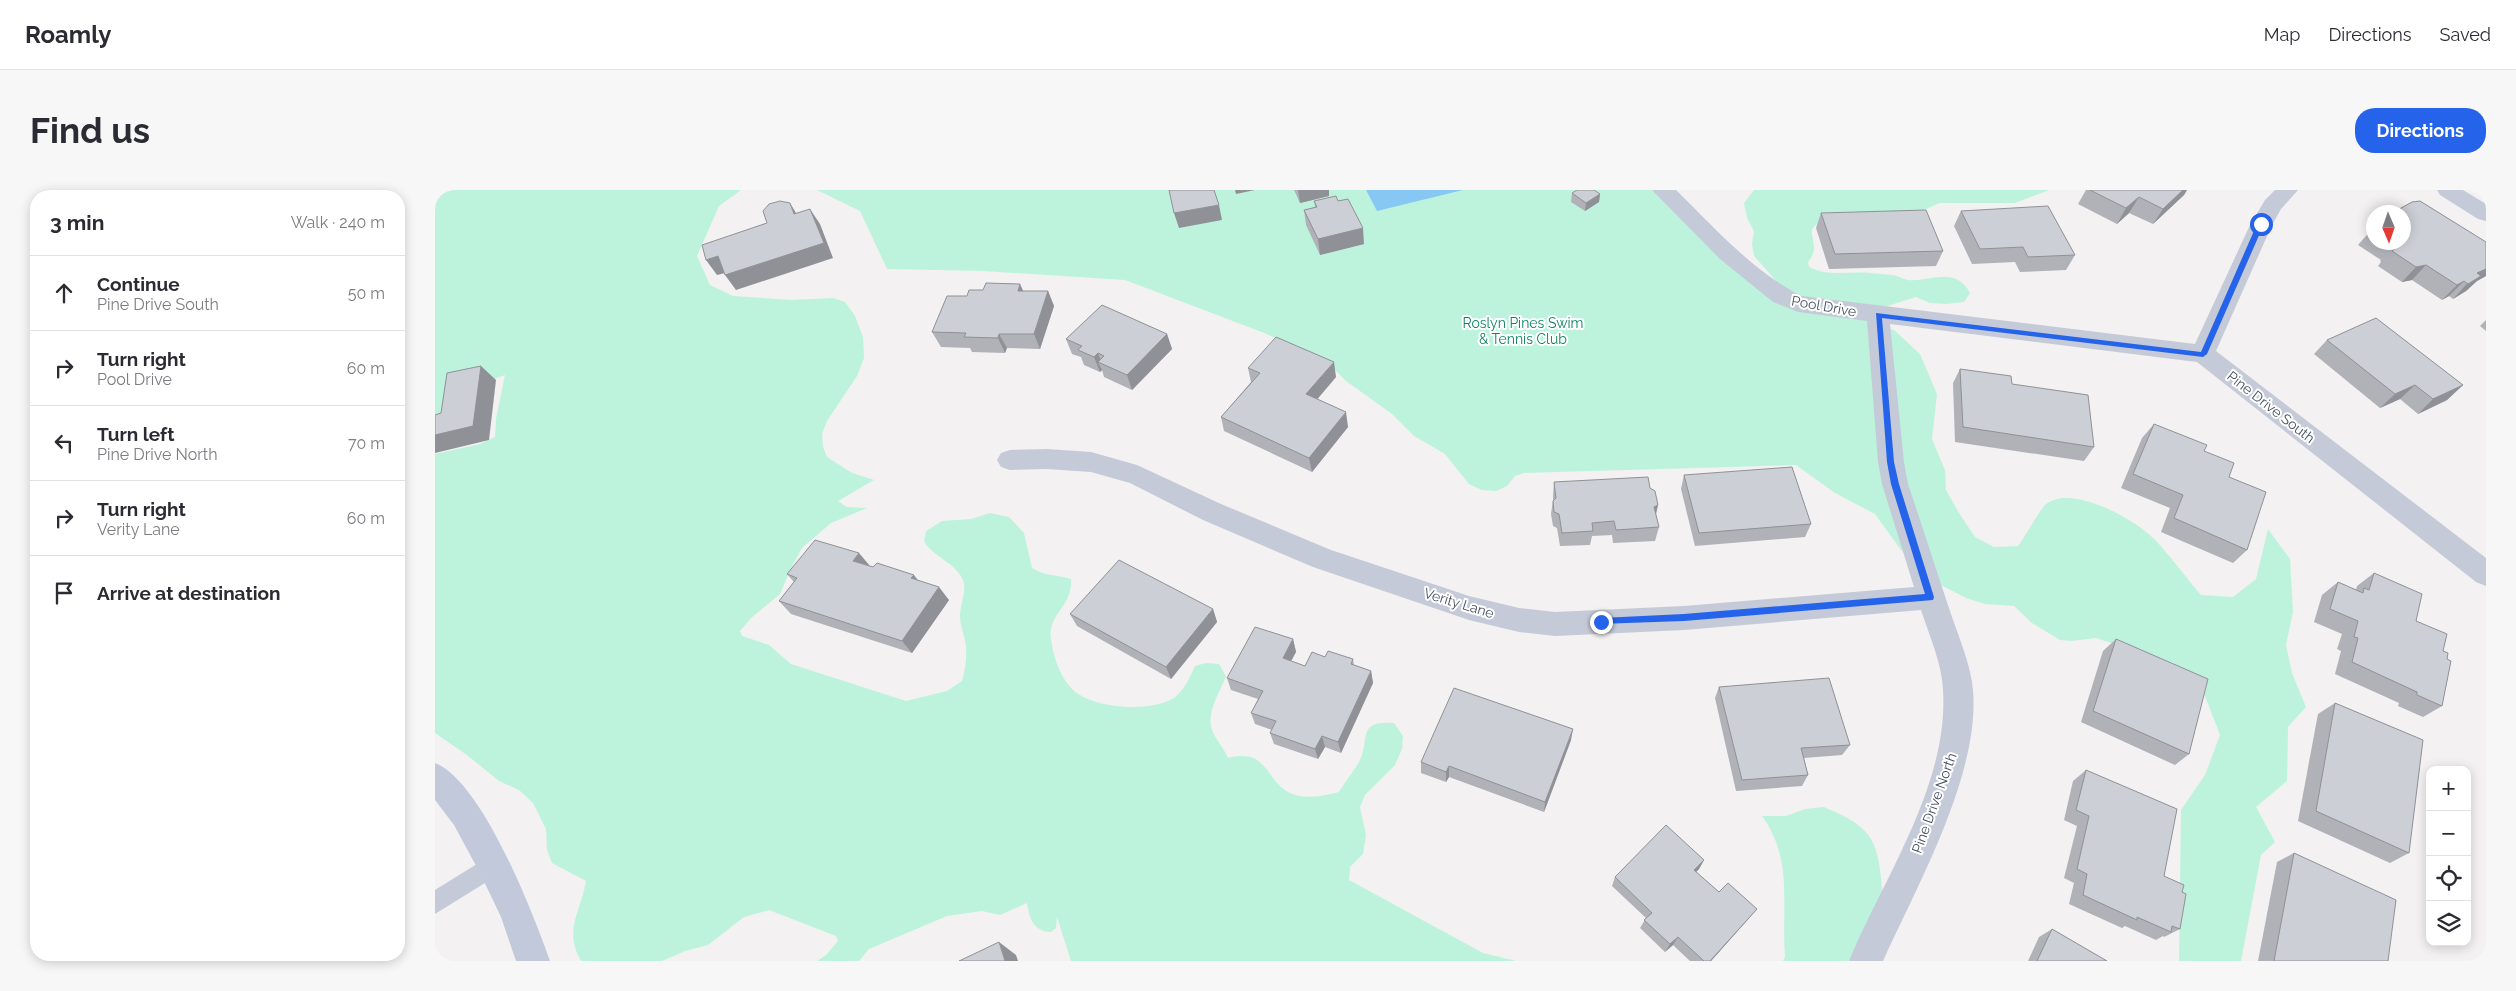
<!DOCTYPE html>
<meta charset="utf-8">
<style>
:root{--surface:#fff;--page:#f7f7f7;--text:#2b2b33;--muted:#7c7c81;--line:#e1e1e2;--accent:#2563eb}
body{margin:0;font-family:Raleway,sans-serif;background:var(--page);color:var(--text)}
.controls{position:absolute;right:15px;bottom:15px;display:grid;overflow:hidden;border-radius:10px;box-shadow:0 2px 12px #0003}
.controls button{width:45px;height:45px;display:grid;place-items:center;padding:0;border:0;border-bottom:1px solid var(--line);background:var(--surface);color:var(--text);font:25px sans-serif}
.compass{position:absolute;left:1931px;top:15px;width:45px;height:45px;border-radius:50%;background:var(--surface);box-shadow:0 2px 12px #0003;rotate:178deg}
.stop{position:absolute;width:15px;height:15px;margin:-11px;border:4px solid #2563eb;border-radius:50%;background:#fff}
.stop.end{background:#2563eb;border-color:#fff;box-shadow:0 1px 5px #0008}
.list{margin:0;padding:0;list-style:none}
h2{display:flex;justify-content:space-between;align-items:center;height:65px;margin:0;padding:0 20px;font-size:21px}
h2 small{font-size:16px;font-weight:400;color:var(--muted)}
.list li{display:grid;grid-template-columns:32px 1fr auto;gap:15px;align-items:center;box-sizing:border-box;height:75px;padding:0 20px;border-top:1px solid var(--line)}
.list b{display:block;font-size:19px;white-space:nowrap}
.list p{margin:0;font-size:16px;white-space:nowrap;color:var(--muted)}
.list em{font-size:16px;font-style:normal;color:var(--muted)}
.icon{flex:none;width:28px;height:28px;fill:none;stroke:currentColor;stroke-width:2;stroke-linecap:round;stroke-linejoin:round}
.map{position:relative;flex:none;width:2051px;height:771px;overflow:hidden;border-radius:20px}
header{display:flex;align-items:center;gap:30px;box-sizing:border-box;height:70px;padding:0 25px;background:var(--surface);border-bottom:1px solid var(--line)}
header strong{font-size:24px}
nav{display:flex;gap:28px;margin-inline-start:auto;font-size:18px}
.intro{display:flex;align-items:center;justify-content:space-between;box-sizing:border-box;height:120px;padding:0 30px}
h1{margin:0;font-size:35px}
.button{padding:12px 22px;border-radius:20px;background:var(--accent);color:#fff;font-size:18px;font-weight:700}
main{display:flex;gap:30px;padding:0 30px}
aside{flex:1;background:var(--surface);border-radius:20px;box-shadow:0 2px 12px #0003}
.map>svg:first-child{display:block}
.green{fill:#bdf3dd}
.water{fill:#87c7f4}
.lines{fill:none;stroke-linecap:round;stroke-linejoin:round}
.lane{fill:#c4cad7;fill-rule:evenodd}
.street{fill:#c4cad7;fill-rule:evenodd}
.secondary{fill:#c2c9db;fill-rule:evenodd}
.wall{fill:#b0b2b8}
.shaded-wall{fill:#909196}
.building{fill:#cdcfd6;stroke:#909196}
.route{fill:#2563eb}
.labels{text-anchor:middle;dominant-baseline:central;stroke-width:4;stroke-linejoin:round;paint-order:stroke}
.street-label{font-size:14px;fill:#474f60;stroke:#fff}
.park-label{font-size:14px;fill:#108461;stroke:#fff}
</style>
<header>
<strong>Roamly</strong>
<nav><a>Map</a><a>Directions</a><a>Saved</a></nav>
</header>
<div class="intro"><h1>Find us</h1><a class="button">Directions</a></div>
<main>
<aside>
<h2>3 min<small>Walk · 240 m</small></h2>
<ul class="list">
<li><svg class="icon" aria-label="ahead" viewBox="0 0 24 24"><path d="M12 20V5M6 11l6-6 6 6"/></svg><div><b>Continue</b><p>Pine Drive South</p></div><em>50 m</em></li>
<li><svg class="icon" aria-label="right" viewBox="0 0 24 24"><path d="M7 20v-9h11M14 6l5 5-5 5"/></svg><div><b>Turn right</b><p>Pool Drive</p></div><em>60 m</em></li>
<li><svg class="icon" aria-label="left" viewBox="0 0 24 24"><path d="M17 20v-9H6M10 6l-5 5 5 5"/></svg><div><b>Turn left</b><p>Pine Drive North</p></div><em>70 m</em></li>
<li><svg class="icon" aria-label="right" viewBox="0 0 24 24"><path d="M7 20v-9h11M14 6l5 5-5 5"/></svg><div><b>Turn right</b><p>Verity Lane</p></div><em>60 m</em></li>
<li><svg class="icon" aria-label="arrive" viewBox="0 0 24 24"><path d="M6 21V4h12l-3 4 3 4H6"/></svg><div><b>Arrive at destination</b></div></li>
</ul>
</aside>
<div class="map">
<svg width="2051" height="771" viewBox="0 0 2051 771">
<rect width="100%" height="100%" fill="#f3f1f1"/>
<!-- green -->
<g class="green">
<path d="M0,0h306l-22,16 -22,50 13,29 23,11 59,4 41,-2 12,4 10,14 8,21 1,21 -7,18 -30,45 -5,13 1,13 4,10 25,16 22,7 -36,21 9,6 20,1 -36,15 -29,25 -11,20 -11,26 -29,24 -11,13 2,5 27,9 22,19 115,37 41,-10 15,-10c3,-11 5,-23 4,-34 -1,-11 -6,-21 -6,-31 0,-12 8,-27 2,-38 -8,-16 -30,-22 -38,-37l2,-10 16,-10 29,-2 19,-6 19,4 15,16 8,35c12,8 26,7 39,11 2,28 -24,35 -20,60 2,16 8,36 20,49 20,21 78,25 103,10 10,-7 16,-21 21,-32l11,-3 13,1 7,12c-6,16 -20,36 -14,54 2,7 12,18 16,28 41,-10 36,22 62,35 15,7 34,3 49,-1 6,-10 14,-20 20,-30 12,-22 -4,-42 35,-39l9,13 -1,13 -7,16 -30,30 -5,12 6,28 -3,19 -13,13 -1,13 134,73 33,8h-445l-14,-44 -1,11 -5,4c-17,0 -22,-14 -24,-29l-27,12 -18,-4 -35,5 -78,33 -10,12h-42l9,-6 12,-14 -2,-5 -67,-26 -25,7 -36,28 -23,6 -23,10h-81c-18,-32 0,-49 5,-80l-34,-18 -5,-13 -1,-21 -13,-26 -14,-13 -20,-9 -32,-26 -32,-22v-279l45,-10 15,-7 1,-18 9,-44 -14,5 -33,27 -23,10z"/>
<path d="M382,0h846l74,71 40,21 -23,-26 -2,-12 2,-13 -7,-13 -3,-15 10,-13h295l-34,13h-75l-33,14 -80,3c-28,8 -7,20 -15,36 -1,2 -3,4 -4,7l1,4c20,10 40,4 61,6 7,1 15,1 23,2 5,1 10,4 15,5 23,2 47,-15 62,13l-6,9 -18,2 -16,-1 -14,-6 -35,11 -2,18 15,4 26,24 17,40 -5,45 13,31 1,20 13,23 16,24 19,10 24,-1c6,-8 23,-38 28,-42 27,-20 88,15 108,35 17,17 31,38 47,56l32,2 23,-18 12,-50 22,30 3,53 -7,33 6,28 14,34 -18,20 -1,54 -31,26 19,35 -14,13 -20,106h-62l2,-151 24,-35 15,-40 -17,-44 -28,-27 -79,-26 -25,3 -11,-1 -28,-17 -18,-17 -29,-2 -19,-6 -23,-12 -42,-36 -26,-36 -40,-21 -39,-28 -272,8 -9,3 -8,10 -11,5 -14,-1 -13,-6 -24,-30 -31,-18 -22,-22 -46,-33 -15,-15 -64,-32 -142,-54 -142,-9 -96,-2 -27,-58z"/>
<path d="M1389,617c16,7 34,14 45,29 18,24 13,94 14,125h-100l2,-4c-4,-51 9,-97 -23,-141h24l19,-7z"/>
</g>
<!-- water -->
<path class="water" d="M931,0h97l-86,21z"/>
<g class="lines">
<!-- lane -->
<path class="lane" d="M58,664l8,3 3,8 -3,8 -66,41v-24z"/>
<!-- street -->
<g class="street">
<path d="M1217,0h24c39,38 77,82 126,106l393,48 55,-119 15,-25 10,-10h23l-17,19 -9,16 -56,126 270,207v28l-10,-4 -279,-220 -307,-38 14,138 4,22c15,44 29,89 44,133 8,23 19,49 21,73 7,84 -55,194 -90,271h-34c35,-84 100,-177 94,-271 -1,-27 -14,-55 -22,-80l-237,20 -129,6 -36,-4 -50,-12 -156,-53 -110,-47 -73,-37 -39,-11 -44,-3 -37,1 -9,-3 -4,-7 4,-7 9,-3 37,-1 44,3 46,13 84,39 110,46 138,46 50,12 36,4 129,-6 230,-19 -32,-103 -4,-22 -11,-141 -69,-9 -25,-10 -53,-43z"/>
<path d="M2002,0h26l23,14v17l-8,-2 -38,-24z"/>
</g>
<!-- secondary -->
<path class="secondary" d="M0,573c47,18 98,150 115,198h-34l-15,-44 -20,-42 -27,-50 -19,-25z"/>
</g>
<!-- wall -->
<g class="wall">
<path d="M859,0h35v6l-29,7z"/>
<path d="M1651,0h101l-3,5 -31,29 -24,-11 -12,11 -39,-20z"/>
<path d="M1137,3l28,1 -1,8 -14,9 -14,-9z"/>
<path d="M879,11h24l26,43 -44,11 -14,-30 -2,-15 11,-3z"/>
<path d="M1985,11l66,41v34l-9,5 -11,10 -13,8 -4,-3 -7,4 -30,-20 -10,2 -24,-16 3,-4 -1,-1 1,-1 -23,-15 14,-16 1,-1v14h30v-30h-10l19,-10z"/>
<path d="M1526,21l114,44 -9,15 -46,2 -5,-10 -43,2 -18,-38z"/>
<path d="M1386,23l122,38 -7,15 -107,3 -13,-41z"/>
<path d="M589,101h24l6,15 -14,43 -33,-1 -2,5 -33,-1 -2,-4 -29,-1 -9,-15z"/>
<path d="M2051,130v11l-6,-5z"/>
<path d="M732,144l5,15 -40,41 -28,-13 -2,-7 -2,2 -16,-7 -3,-8 -9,-3 -6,-15z"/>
<path d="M1892,150l136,45 -16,15 -29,14 -18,-15 -20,9 -66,-54z"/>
<path d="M813,178l88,9 -19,22 31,28 -36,45 -88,-41 -3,-14 30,-35z"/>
<path d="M1525,179l134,78 -10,14 -129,-19 -2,-59z"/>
<path d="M1719,234l50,27 25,26 18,73 -14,13 -72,-31 9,-24 -49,-20 21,-50z"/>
<path d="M1249,285l127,49 -6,13 -110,9 -14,-57z"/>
<path d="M1119,292l96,6 8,17 -2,9 3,13 -4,14 -42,2 -1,-8 -20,1 -2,9 -30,1 -3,-18 -4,-2 -2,-12 2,-14v-4z"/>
<path d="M435,376l48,14 31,20 -37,53 -121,-39 -12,-13 15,-19 -7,-8z"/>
<path d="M1939,383l69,78 4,8 -5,47 -19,11 -25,-11 1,-3 -64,-29 6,-23 -4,-2 5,-15 -28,-12 8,-27 16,-13 18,8 1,-4z"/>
<path d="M778,419l4,13 -46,57 -94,-53 -7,-12z"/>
<path d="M858,449l3,13 -5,9 14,5 20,-9 28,2 1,6 17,6 2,12 -32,70 -16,-6 -7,12 -44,-15 -4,-11 2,-3 -17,-6 -4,-11 7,-14 -27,-9 -4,-12z"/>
<path d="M1681,449l73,115 -14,11 -94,-43 22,-71z"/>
<path d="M1284,497l131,58 -8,10 -38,3 4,17 -6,11 -66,5 -21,-93z"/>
<path d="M1900,513l74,150 -19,10 -92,-42 20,-107z"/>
<path d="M1136,550l-27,72 -95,-35 -3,5 -25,-9v-11z"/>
<path d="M1651,580l78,106 18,16 -2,37 -16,8 -1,-1 -7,4 -31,-14 -3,2 -53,-24 5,-21 -10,-5 13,-52 -13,-6 9,-39z"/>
<path d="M1859,663l94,108h-130l19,-99z"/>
<path d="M1269,670l-5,9 -3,3 23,20 38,17 -7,8 -39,44h-21l-17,-16 -8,7 -25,-24 6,-10 -34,-32 3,-9z"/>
<path d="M1617,739l55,32h-79l11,-24z"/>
</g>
<!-- shaded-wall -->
<g class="shaded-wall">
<path d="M800,0h20l-19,4z"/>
<path d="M863,0h31v6l-29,7z"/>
<path d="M1748,0h4l-3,5 -31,29 10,-15z"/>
<path d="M1165,4l-1,8 -14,9 1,-8z"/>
<path d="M1704,7l-10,16 -12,11 9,-16z"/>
<path d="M355,13l9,15 -5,-4z"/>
<path d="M784,15l3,15 -43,8 -5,-15z"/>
<path d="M375,19l10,15 13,34 -97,32 -11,-15z"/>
<path d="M928,38l1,16 -44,11 -2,-16z"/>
<path d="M283,66l11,16 -12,3 -11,-15z"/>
<path d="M1991,75l-14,15 -10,2 14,-15z"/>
<path d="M2051,79v7l-9,5 -11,10 -13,8 24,-26z"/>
<path d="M2029,91l-15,15 -7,4 15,-15z"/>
<path d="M585,94l7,15 -9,-8z"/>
<path d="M613,101l6,15 -14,43 -6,-15z"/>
<path d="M564,144l8,14 -2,5 -7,-15z"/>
<path d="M732,144l5,15 -40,41 -5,-15z"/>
<path d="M663,163l4,11 -4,-2 4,8 -2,2 -6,-15z"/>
<path d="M899,172l2,15 -27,32 -3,-15z"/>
<path d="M46,176l15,14 -7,60 -54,13v-18z"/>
<path d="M1980,195l-15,14 -20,9 15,-14z"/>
<path d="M2028,195l-16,15 -29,14 15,-15z"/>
<path d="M911,222l2,15 -36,45 -3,-14z"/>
<path d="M1223,315l-3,13 -1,-11z"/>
<path d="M424,363l11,13 -17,-5z"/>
<path d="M479,385l9,12 -12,-9z"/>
<path d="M504,397l10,13 -37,53 -10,-12z"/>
<path d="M778,419l4,13 -46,57 -5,-12z"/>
<path d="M858,449l3,13 -10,18 -3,-12z"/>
<path d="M936,481l2,12 -32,70 -3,-11z"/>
<path d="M1138,539l-2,11 -27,72 1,-10z"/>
<path d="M887,546l3,11 -7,12 -3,-10z"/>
<path d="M1014,576v11l-3,5v-10z"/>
<path d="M1269,670l-5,9 -10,10 5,-9z"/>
<path d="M1322,719l-7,8 -39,44h-1z"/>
<path d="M1243,747l-5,8 -8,7 5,-8z"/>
<path d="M564,752l17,13 2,6h-13z"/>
</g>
<!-- building -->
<g class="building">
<path d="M734,0h45l5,15 -45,8z"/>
<path d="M1142,0h17l6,4 -14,9 -14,-10z"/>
<path d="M1655,0h93l-20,19 -24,-12 -13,11z"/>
<path d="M901,6l2,5 10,-2 15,29 -45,11 -14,-29 13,-3 -3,-6z"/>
<path d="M345,11l10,2 4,11 16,-5 14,34 -99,32 -7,-19 -12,4 -4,-15 65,-22 -4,-12 6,-7z"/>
<path d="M1985,11l66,41v27l-9,4 4,3 -13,8 -4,-3 -7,4 -31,-20 -10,2 -24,-16 4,-3 -3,-2 3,-1 -4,-3h11v-30h-9l18,-10z"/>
<path d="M1613,16l27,49 -47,2 -5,-10 -43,2 -19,-38z"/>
<path d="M1491,20l17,41 -108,3 -14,-41z"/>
<path d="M551,93l34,1 -2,7h30l-14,43h-35l-1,4 -34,-1 2,-4 -34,-1 15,-36h20l2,-6h14z"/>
<path d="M667,115l65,29 -40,41 -29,-13 6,-6 -6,-3 -4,4 -16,-7 4,-4 -16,-7z"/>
<path d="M1941,128l87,67 -30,14 -18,-14 -20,9 -68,-54z"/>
<path d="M841,147l58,25 -28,32 40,18 -37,46 -88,-41 39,-44 -12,-5z"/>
<path d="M46,176l-8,60 -38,9v-20l6,-2 6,-40z"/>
<path d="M1525,179l51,7 1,8 76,11 6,52 -131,-20z"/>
<path d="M1719,234l53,21 -3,6 30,12 -5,14 37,15 -19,58 -73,-32 9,-23 -50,-21z"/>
<path d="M1357,277l19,57 -112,9 -15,-58z"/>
<path d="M1213,287l2,11 5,3 3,14 -4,2 5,20 -43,3 -2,-9 -22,2 1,8 -31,2 -3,-19 -5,-2 -1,-11 3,-3 -2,-16z"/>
<path d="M380,350l44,13 -6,8 20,6 4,-4 37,12 -3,3 28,9 -37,54 -123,-40 18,-23 -10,-4z"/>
<path d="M684,370l94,49 -47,58 -96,-53z"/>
<path d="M1939,383l48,21 -6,27 31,13 -4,17 5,2 -1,6 4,2 -9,45 -25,-11v-3l-65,-30 6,-24 -4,-1 4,-16 -28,-12 8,-27 25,11 1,-5 5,2z"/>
<path d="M820,437l38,12 -10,19 22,8 7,-14 13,5 3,-6 25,8 -2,5 20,7 -33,71 -16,-6 -7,13 -45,-16 6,-12 -25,-8 12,-22 -36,-13z"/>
<path d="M1681,449l92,40 -19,75 -96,-43z"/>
<path d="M1394,488l21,67 -49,3 7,27 -66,5 -23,-93z"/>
<path d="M1019,498l119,41 -28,73 -96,-36 -3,6 -25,-10z"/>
<path d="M1900,513l88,37 -14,113 -93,-42z"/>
<path d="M1651,580l91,39 -13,67 20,9 -2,7 4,2 -6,35 -8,-3 -1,6 -34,-15v3l-54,-25 4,-21 -10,-5 12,-53 -13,-6z"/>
<path d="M1231,635l38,35 -10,10 25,22 9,-9 29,26 -47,52h-6l-26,-24 -8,7 -26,-24 8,-7 -37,-36z"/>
<path d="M1859,663l102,47 -8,61h-114z"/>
<path d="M1617,739l55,32h-70z"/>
<path d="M564,752l6,19h-46z"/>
</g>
<!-- route -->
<path class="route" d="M1826,32l3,2 -57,130 -4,3 -321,-39 12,144 5,22 35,113 -1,3 -249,21 -86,3 -2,-2 5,-4 83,-4 241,-20 -34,-110 -4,-22 -11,-149 325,39 56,-128z"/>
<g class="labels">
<!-- street labels -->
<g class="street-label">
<text transform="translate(1389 116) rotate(10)">Pool Drive</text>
<text transform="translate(1836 217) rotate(38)">Pine Drive South</text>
<text transform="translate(1024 413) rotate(17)">Verity Lane</text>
<text transform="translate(1499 613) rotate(-70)">Pine Drive North</text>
</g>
<!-- park labels -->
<g class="park-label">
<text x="1088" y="133">Roslyn Pines Swim<tspan x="1088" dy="16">&amp; Tennis Club</tspan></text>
</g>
</g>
</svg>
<div class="controls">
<button>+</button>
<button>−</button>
<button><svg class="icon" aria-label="locate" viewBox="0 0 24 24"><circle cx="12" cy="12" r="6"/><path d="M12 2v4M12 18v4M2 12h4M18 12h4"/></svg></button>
<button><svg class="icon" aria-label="layers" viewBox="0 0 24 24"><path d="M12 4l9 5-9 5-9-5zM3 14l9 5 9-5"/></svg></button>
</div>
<svg class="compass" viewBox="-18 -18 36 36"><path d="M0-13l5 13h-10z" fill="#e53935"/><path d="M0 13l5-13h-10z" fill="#7c7c81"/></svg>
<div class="stop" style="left:1826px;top:34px"></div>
<div class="stop end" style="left:1166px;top:432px"></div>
</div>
</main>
